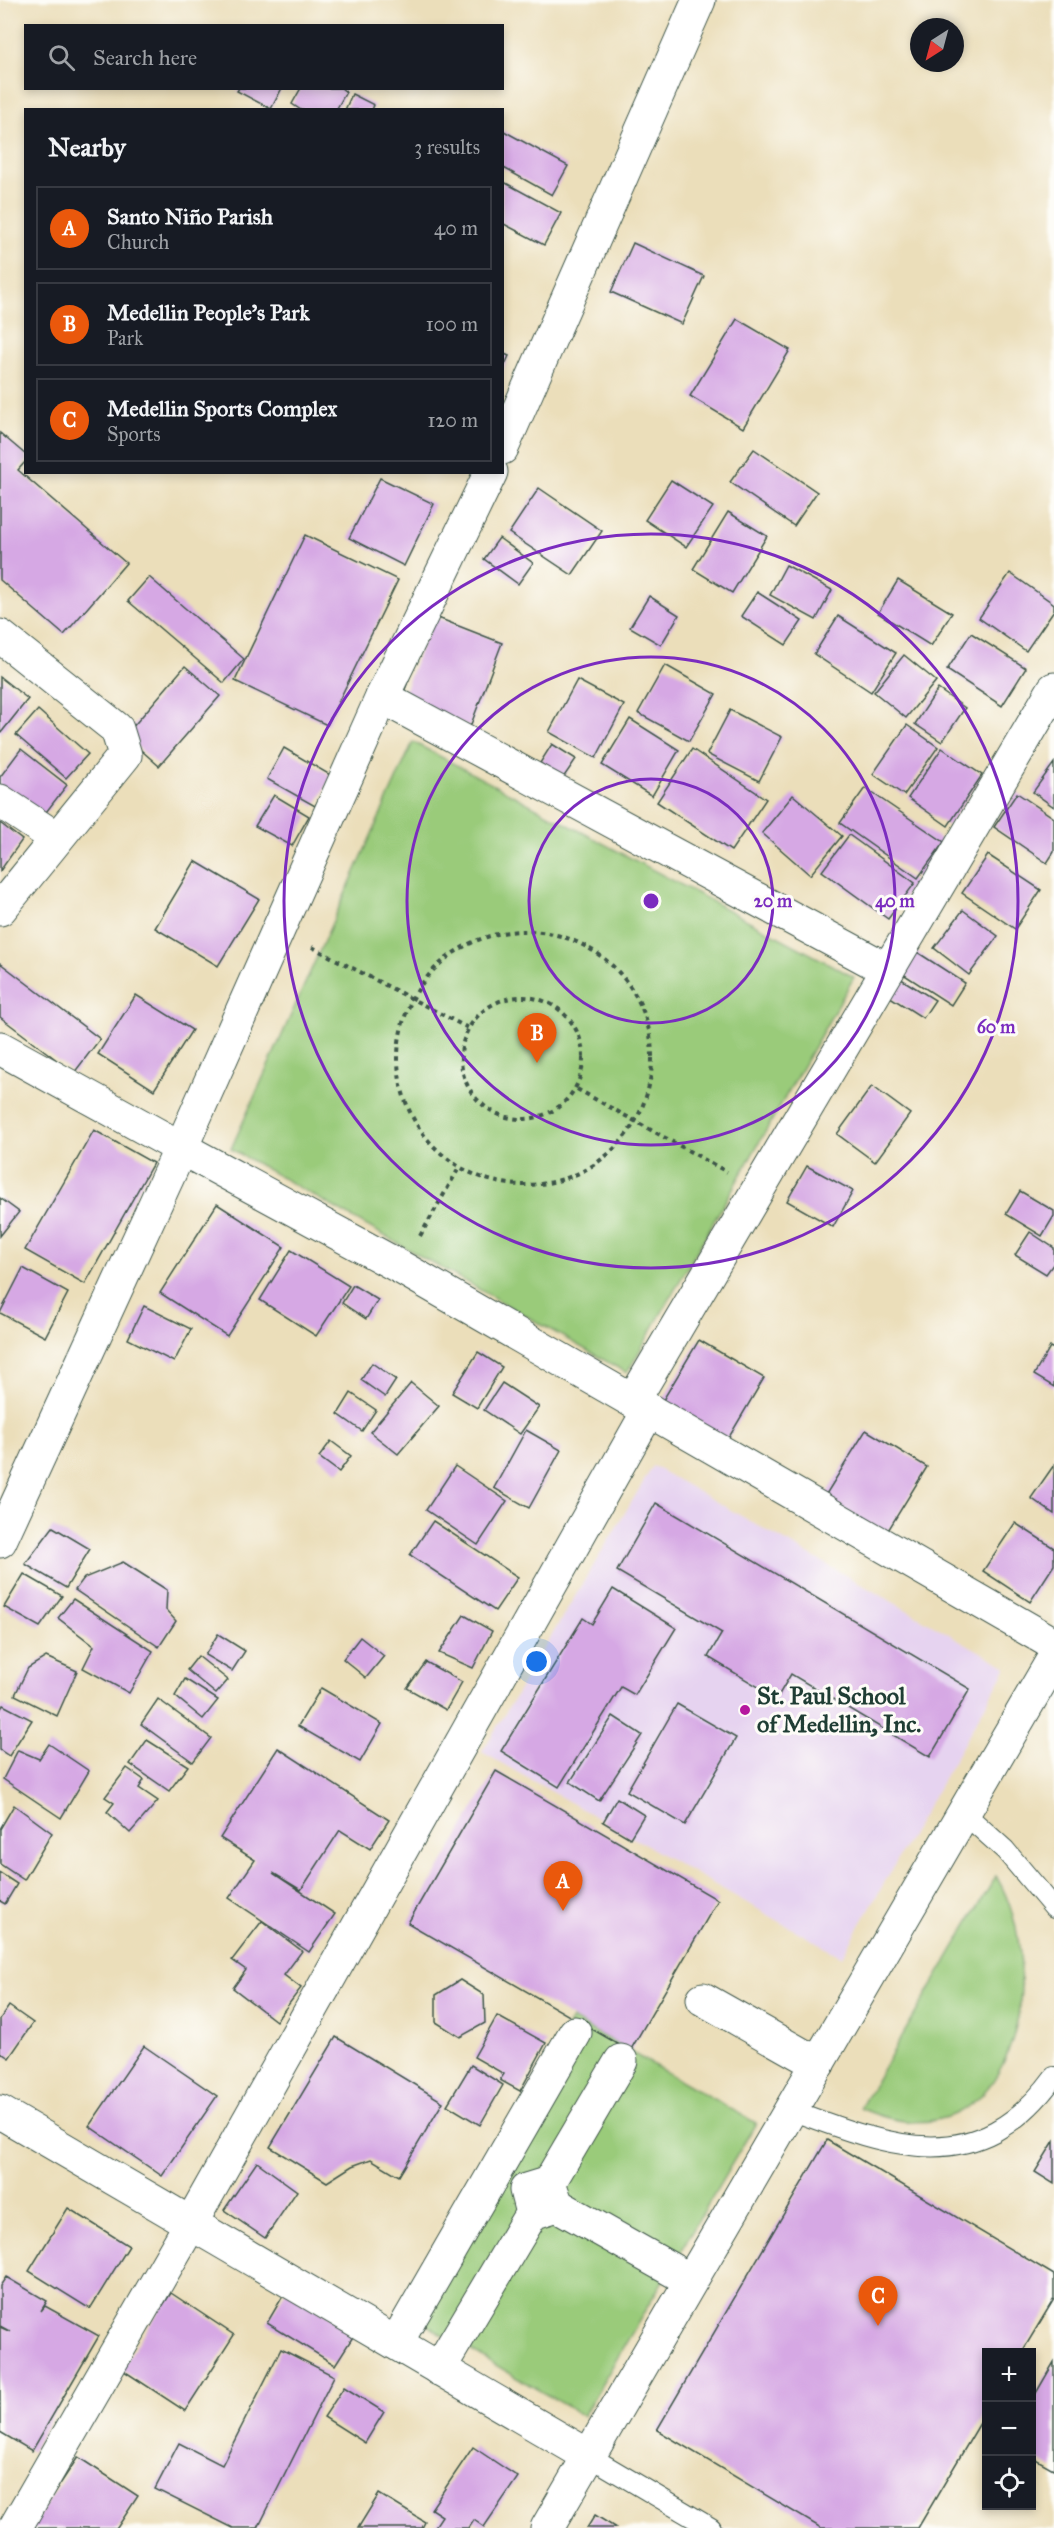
<!DOCTYPE html>
<meta charset="utf-8">
<style>
:root{--surface:#171b24;--page:#20242c;--text:#f1f3f6;--muted:#9ea1a6;--line:#363941;--accent:#ea580c}
body{margin:0;font-family:"IM FELL Great Primer",serif;background:var(--page);color:var(--text)}
.controls{position:absolute;right:18px;bottom:18px;display:grid;overflow:hidden;border-radius:0px;box-shadow:0 3px 9px #0003}
.controls button{width:54px;height:54px;display:grid;place-items:center;padding:0;border:0;border-bottom:2px solid var(--line);background:var(--surface);color:var(--text);font:30px sans-serif}
.compass{position:absolute;left:910px;top:18px;width:54px;height:54px;border-radius:50%;background:var(--surface);box-shadow:0 3px 9px #0003;rotate:216deg}
.you{position:absolute;left:537px;top:1662px;width:21px;height:21px;margin:-15px;border:4px solid #fff;border-radius:50%;background:#1a73e8;box-shadow:0 0 0 9px #1a73e833}
.badge{display:grid;place-items:center;width:39px;height:39px;border-radius:50%;background:var(--accent);color:#fff;font-size:20px;font-weight:700}
.pin{position:absolute;translate:-50% -50px;filter:drop-shadow(0 2px 3px #0008)}
.pin::after{content:'';position:absolute;top:32px;width:21px;height:18px;background:inherit;clip-path:polygon(0 0,100% 0,50% 100%)}
.list{margin:0;padding:0;list-style:none}
h2{display:flex;justify-content:space-between;align-items:center;height:78px;margin:0;padding:0 24px;font-size:26px}
h2 small{font-size:20px;font-weight:400;color:var(--muted)}
.list li{display:grid;grid-template-columns:39px 1fr auto;gap:18px;align-items:center;box-sizing:border-box;height:84px;margin:0 12px 12px;padding:0 12px;border:2px solid var(--line);border-radius:0px}
.list b{display:block;font-size:22px;white-space:nowrap}
.list p{margin:0;font-size:20px;white-space:nowrap;color:var(--muted)}
.list em{font-size:20px;font-style:normal;color:var(--muted)}
.icon{flex:none;width:33px;height:33px;fill:none;stroke:currentColor;stroke-width:2;stroke-linecap:round;stroke-linejoin:round}
.map{position:relative;flex:none;width:1054px;height:2528px;overflow:hidden}
.search{position:absolute;background:var(--surface);box-shadow:0 3px 9px #0003;left:24px;top:24px;width:480px;height:66px;display:flex;align-items:center;gap:15px;box-sizing:border-box;padding:0 21px;border-radius:0px;color:var(--muted);font-size:22px}
.panel{position:absolute;background:var(--surface);box-shadow:0 3px 9px #0003;left:24px;top:108px;width:480px;height:366px;border-radius:0px}
.map>svg:first-child{display:block}
.built{fill:#e6d3f0}
.green{fill:#9acb7a;stroke:#5c8457;stroke-width:1.5}
.building{fill:#d6a8e4}
.lines{fill:none;stroke-linecap:round;stroke-linejoin:round}
.lane-casing{stroke:#3e5548;stroke-width:22}
.street-casing{stroke:#3e5548;stroke-width:35}
.secondary-casing{stroke:#3e5548;stroke-width:35}
.path{stroke:#3e5548;stroke-width:4;stroke-dasharray:4.5 4.5;stroke-linecap:butt}
.lane{stroke:#fff;stroke-width:20}
.street{stroke:#fff;stroke-width:33}
.secondary{stroke:#fff;stroke-width:33}
.ring{fill:none;stroke:#7b2cbf;stroke-width:3}
.poi-dot{fill:#b5179e;stroke:#fdfcf7;stroke-width:2}
.labels{text-anchor:middle;dominant-baseline:central;stroke-width:6;stroke-linejoin:round;paint-order:stroke}
.poi-label{font-size:24px;font-weight:bold;fill:#1f3d34;stroke:#fdfcf7;text-anchor:start}
.centre{fill:#7b2cbf;stroke:#fdfcf7;stroke-width:3}
.ring-label{font-size:18px;text-anchor:middle;font-weight:bold;fill:#7b2cbf;stroke:#fdfcf7;stroke-width:6;stroke-linejoin:round;paint-order:stroke}
</style>
<div class="map">
<svg width="1054" height="2528" viewBox="0 0 1054 2528">
<rect width="100%" height="100%" fill="#fdfcf7"/>
<filter id="ink" filterUnits="userSpaceOnUse"><feTurbulence type="fractalNoise" baseFrequency=".0167" numOctaves="2"/><feDisplacementMap in="SourceGraphic" scale="12" xChannelSelector="R" yChannelSelector="G"/><feConvolveMatrix kernelMatrix="1 2 1 2 8 2 1 2 1" color-interpolation-filters="sRGB"/></filter>
<filter id="wash" filterUnits="userSpaceOnUse"><feTurbulence type="fractalNoise" baseFrequency=".008" numOctaves="4" result="noise"/><feDisplacementMap in="SourceGraphic" scale="24" xChannelSelector="R" yChannelSelector="G"/><feGaussianBlur stdDeviation="1.35" result="paint"/><feColorMatrix in="noise" values="0 0 0 0 0 0 0 0 0 0 0 0 0 0 0 0 0 1.4 0 .05"/><feComposite in="paint" operator="in"/></filter>
<g filter="url(#wash)">
<rect width="100%" height="100%" fill="#ebdeba"/>
<!-- built -->
<path class="built" d="M653,1466l354,201 -165,290 -360,-205z"/>
<!-- green -->
<g class="green">
<path d="M413,742l441,235 -227,396 -396,-224z"/>
<path d="M996,1876c58,98 17,300 -136,232z"/>
<path d="M572,2019l184,104 -173,293 -180,-105z"/>
</g>
<g id="blocks">
<!-- building -->
<g class="building">
<path d="M239,88h43l-11,21 -34,-18z"/>
<path d="M301,88h40l5,4 -10,18h-35l-9,-6z"/>
<path d="M352,94l22,11 -2,5h-27z"/>
<path d="M502,130l66,36 -16,29 -50,-28z"/>
<path d="M502,181l59,32 -17,32 -42,-22z"/>
<path d="M633,243l71,33 -22,48 -71,-32z"/>
<path d="M737,319l53,31 -47,78 -53,-32z"/>
<path d="M502,353l7,3 -7,15z"/>
<path d="M0,433l26,22v6l-8,9 108,93 -62,72 -64,-55z"/>
<path d="M754,449l63,43 -23,34 -64,-44z"/>
<path d="M380,478l54,26 -30,62 -55,-28z"/>
<path d="M671,480l42,27 -27,40 -41,-27z"/>
<path d="M539,488l63,43 -30,44 -63,-42z"/>
<path d="M728,512l39,24 -35,57 -39,-24z"/>
<path d="M305,535l93,45 -71,145 -92,-44z"/>
<path d="M499,538l34,25 -15,21 -34,-25z"/>
<path d="M786,565l46,25 -16,30 -46,-25z"/>
<path d="M1010,573l44,31v6l-28,41 -47,-33z"/>
<path d="M149,577l95,82 -20,24 -96,-82z"/>
<path d="M898,580l54,33 -21,33 -53,-33z"/>
<path d="M757,592l45,29 -16,24 -45,-29z"/>
<path d="M649,596l30,19 -18,30 -31,-18z"/>
<path d="M433,616l69,27 -32,84 -69,-27z"/>
<path d="M838,616l58,37 -25,39 -57,-38z"/>
<path d="M971,633l55,35 -24,38 -55,-36z"/>
<path d="M904,655l32,26 -30,37 -32,-26z"/>
<path d="M665,665l51,29 -27,47 -51,-28z"/>
<path d="M185,666l35,30 -61,70 -34,-30z"/>
<path d="M0,677l28,22 -28,35z"/>
<path d="M577,680l47,25 -28,53 -47,-26z"/>
<path d="M938,689l27,19 -23,34 -27,-18z"/>
<path d="M38,710l50,44 -22,24 -50,-43z"/>
<path d="M730,710l52,27 -23,44 -52,-27z"/>
<path d="M630,719l49,31 -27,46 -50,-31z"/>
<path d="M907,725l31,22 -34,48 -31,-21z"/>
<path d="M552,744l24,15 -13,19 -23,-15z"/>
<path d="M284,748l48,28 -17,30 -48,-27z"/>
<path d="M942,748l40,27 -34,51 -40,-28z"/>
<path d="M21,749l46,36 -27,35 -40,-31v-12z"/>
<path d="M692,749l74,50 -35,52 -74,-49z"/>
<path d="M1054,763v44l-21,-15z"/>
<path d="M865,788l79,54 -26,36 -78,-55z"/>
<path d="M1017,793l37,25v34l-7,11 -53,-36z"/>
<path d="M274,795l35,21 -17,30 -37,-20z"/>
<path d="M793,795l49,41 -32,39 -48,-42z"/>
<path d="M0,823l22,17 -22,31z"/>
<path d="M849,835l66,48 -27,36 -66,-48z"/>
<path d="M988,855l53,35 -26,39 -53,-36z"/>
<path d="M195,861l64,38 -41,67 -63,-38z"/>
<path d="M963,910l35,26 -29,39 -35,-27z"/>
<path d="M914,950l51,33 -14,22 -51,-33z"/>
<path d="M0,963l100,76 -26,34 -74,-56z"/>
<path d="M898,977l37,23 -12,18 -36,-23z"/>
<path d="M136,995l56,35 -38,60 -56,-36z"/>
<path d="M872,1086l38,28 -35,48 -38,-28z"/>
<path d="M94,1130l59,33 -68,121 -60,-34z"/>
<path d="M807,1166l46,25 -20,36 -46,-26z"/>
<path d="M1020,1191l34,20v5l-12,20 -36,-22z"/>
<path d="M0,1198l19,14 -19,24z"/>
<path d="M217,1204l67,43 -57,89 -67,-43z"/>
<path d="M1030,1232l24,16v15l-8,11 -31,-19z"/>
<path d="M291,1250l58,36 -33,50 -56,-36z"/>
<path d="M23,1268l45,25 -23,44 -45,-24z"/>
<path d="M353,1285l25,15 -12,19 -24,-16z"/>
<path d="M144,1306l47,23 -17,33 -46,-23z"/>
<path d="M699,1340l65,38 -39,66 -65,-39z"/>
<path d="M1050,1347l4,2v38l-20,-12z"/>
<path d="M478,1352l24,15 -25,41 -25,-15z"/>
<path d="M372,1363l24,17 -11,17 -24,-17z"/>
<path d="M411,1383l28,23 -41,48 -28,-22z"/>
<path d="M502,1383l37,24 -19,27 -36,-24z"/>
<path d="M351,1393l25,17 -14,21 -24,-17z"/>
<path d="M526,1430l35,20 -32,58 -35,-20z"/>
<path d="M866,1430l61,37 -43,70 -61,-38z"/>
<path d="M331,1441l20,15 -12,16 -20,-15z"/>
<path d="M1054,1465v49l-23,-16z"/>
<path d="M455,1466l52,35 -29,44 -52,-35z"/>
<path d="M656,1503l314,186 -40,68 -139,-83 -14,24 -69,-41 14,-24 -105,-62z"/>
<path d="M433,1521l85,56 -23,34 -85,-56z"/>
<path d="M1015,1523l39,25v17l-24,37 -47,-31z"/>
<path d="M53,1527l37,22 -24,39 -41,-24z"/>
<path d="M123,1562l44,28 -1,20 10,11 -17,26 -84,-57 9,-12z"/>
<path d="M24,1574l38,22 -22,31 -36,-20z"/>
<path d="M613,1589l63,39 -41,67 -14,-8 -62,100 -58,-36 82,-133 9,6z"/>
<path d="M73,1599l80,52 -24,42 -46,-25 11,-22 -36,-28z"/>
<path d="M464,1615l28,16 -19,37 -34,-15z"/>
<path d="M218,1634l27,17 -13,20 -27,-16z"/>
<path d="M360,1637l24,19 -18,22 -23,-19z"/>
<path d="M198,1656l30,24 -12,14 -29,-24z"/>
<path d="M46,1657l31,14 -20,45 -42,-21 13,-27z"/>
<path d="M426,1662l36,20 -16,28 -39,-22z"/>
<path d="M185,1679l33,21 -15,19 -28,-23z"/>
<path d="M321,1688l61,36 -22,38 -62,-36z"/>
<path d="M158,1699l53,39 -18,24 -52,-38z"/>
<path d="M677,1704l59,34 -51,87 -58,-34z"/>
<path d="M3,1705l29,15 -23,36 -9,-6v-40z"/>
<path d="M613,1716l29,19 -43,66 -29,-19z"/>
<path d="M147,1740l41,26 -19,25 -39,-27z"/>
<path d="M49,1744l40,27 -28,47 -58,-39 15,-29 21,9z"/>
<path d="M278,1748l111,72 -19,29 -30,-19 -39,60 -28,-17 62,41 -26,38 -80,-54 26,-38 -35,-22z"/>
<path d="M127,1768l17,12 -5,8 19,13 -28,32 -23,-21 7,-9 -9,-6z"/>
<path d="M496,1771l222,129 -88,151 -222,-128z"/>
<path d="M617,1798l27,17 -14,23 -27,-16z"/>
<path d="M14,1805l38,28 -28,47 -24,-16v-35z"/>
<path d="M0,1873l17,11 -12,20 -5,-3z"/>
<path d="M262,1921l40,30 -18,24 17,13 -25,33 -43,-33 13,-18 -14,-10z"/>
<path d="M460,1980l24,15 1,28 -25,14 -24,-15v-27z"/>
<path d="M9,2006l24,17 -24,35 -9,-6v-33z"/>
<path d="M497,2016l49,27 -26,48 -20,-11 4,-6 -30,-17z"/>
<path d="M336,2037l107,65 -44,74 -28,-17 -19,7 -25,16 -57,-35z"/>
<path d="M144,2046l73,50 -55,80 -73,-50z"/>
<path d="M471,2065l32,20 -23,40 -33,-20z"/>
<path d="M827,2140l227,135v24l-32,53h-36v61l-68,115h-97l-164,-98z"/>
<path d="M1054,2141v43l-19,-12z"/>
<path d="M257,2162l40,29 -32,47 -41,-28z"/>
<path d="M68,2208l61,38 -39,63 -61,-38z"/>
<path d="M6,2277l41,24 -6,10 4,-5 54,30 -67,115 -32,-19v-105l11,5 -11,-6v-40z"/>
<path d="M287,2289l69,43 -21,33 -68,-42z"/>
<path d="M171,2293l63,42 -49,76 -64,-42z"/>
<path d="M281,2349l53,27 -76,152h-25l-78,-39 24,-46 43,22z"/>
<path d="M1054,2362v105l-1,2 -21,-12v-57z"/>
<path d="M344,2387l40,25 -19,31 -41,-26z"/>
<path d="M473,2447l45,30 -34,50 -10,-7 -5,8h-35l8,-12 -11,-7z"/>
<path d="M78,2457l60,39 -21,32h-86z"/>
<path d="M379,2494l46,28 -3,6h-64z"/>
<path d="M595,2515l21,13h-29z"/>
</g>
</g>
</g>
<g filter="url(#ink)">
<use href="#blocks" fill-opacity="0" stroke="#3e5548" stroke-width="1.5"/>
<g class="lines">
<!-- lane casing -->
<g class="lane-casing">
<g id="lane">
<path d="M964,1813l41,37 49,58"/>
<path d="M791,2110c101,38 188,70 263,-33"/>
<path d="M589,2456l122,72"/>
</g>
</g>
<!-- street casing -->
<g class="street-casing">
<g id="street">
<path d="M0,636l117,93 8,26 -125,154"/>
<path d="M382,697l506,273"/>
<path d="M0,801l56,37"/>
<path d="M0,1048l181,100"/>
<path d="M633,1401l421,-712"/>
<path d="M703,1999l115,65"/>
<path d="M549,2183l72,-122"/>
<path d="M557,2205l133,75"/>
<path d="M396,2343l179,-310"/>
<path d="M439,2369l93,-156 25,-8 -8,-22 -23,7 6,23"/>
<path d="M15,2528l176,-305 458,-813"/>
</g>
</g>
<!-- secondary casing -->
<g class="secondary-casing">
<g id="secondary">
<path d="M502,448l197,-448"/>
<path d="M181,1148l221,120 652,376"/>
<path d="M0,1541l181,-393 201,-451 109,-225"/>
<path d="M0,2112l589,344"/>
<path d="M547,2528l507,-870"/>
</g>
</g>
<!-- path -->
<g class="path">
<circle cx="525" cy="1058" r="127"/>
<path d="M312,947l156,81"/>
<circle cx="522" cy="1058" r="61"/>
<path d="M577,1089l150,83"/>
<path d="M420,1236l39,-68"/>
</g>
<!-- lane -->
<use href="#lane" class="lane"/>
<!-- street -->
<use href="#street" class="street"/>
<!-- secondary -->
<use href="#secondary" class="secondary"/>
</g>
</g>
<!-- distance rings -->
<g class="ring">
<circle cx="651" cy="901" r="122"/>
<circle cx="651" cy="901" r="244"/>
<circle cx="651" cy="901" r="367"/>
</g>
<!-- markers -->
<circle class="poi-dot" cx="745" cy="1710" r="6"/>
<g class="labels">
<!-- poi labels -->
<g class="poi-label">
<text x="757" y="1696">St. Paul School<tspan x="757" dy="28">of Medellin, Inc.</tspan></text>
</g>
</g>
<circle cx="651" cy="901" r="9" class="centre"/>
<g class="ring-label">
<text x="773" y="907">20 m</text>
<text x="895" y="907">40 m</text>
<text x="996" y="1033">60 m</text>
</g>
</svg>
<div class="controls">
<button>+</button>
<button>−</button>
<button><svg class="icon" aria-label="locate" viewBox="0 0 24 24"><circle cx="12" cy="12" r="6"/><path d="M12 2v4M12 18v4M2 12h4M18 12h4"/></svg></button>
</div>
<svg class="compass" viewBox="-18 -18 36 36"><path d="M0-13l5 13h-10z" fill="#e53935"/><path d="M0 13l5-13h-10z" fill="#9ea1a6"/></svg>
<div class="you"></div>
<div class="pin badge" style="left:563px;top:1911px">A</div>
<div class="pin badge" style="left:537px;top:1063px">B</div>
<div class="pin badge" style="left:878px;top:2326px">C</div>
<div class="search"><svg class="icon" aria-label="search" viewBox="0 0 24 24"><circle cx="10" cy="10" r="6"/><path d="M15 15l6 6"/></svg>Search here</div>
<section class="panel">
<h2>Nearby<small>3 results</small></h2>
<ul class="list">
<li><span class="badge">A</span><div><b>Santo Niño Parish</b><p>Church</p></div><em>40 m</em></li>
<li><span class="badge">B</span><div><b>Medellin People's Park</b><p>Park</p></div><em>100 m</em></li>
<li><span class="badge">C</span><div><b>Medellin Sports Complex</b><p>Sports</p></div><em>120 m</em></li>
</ul>
</section>
</div>
